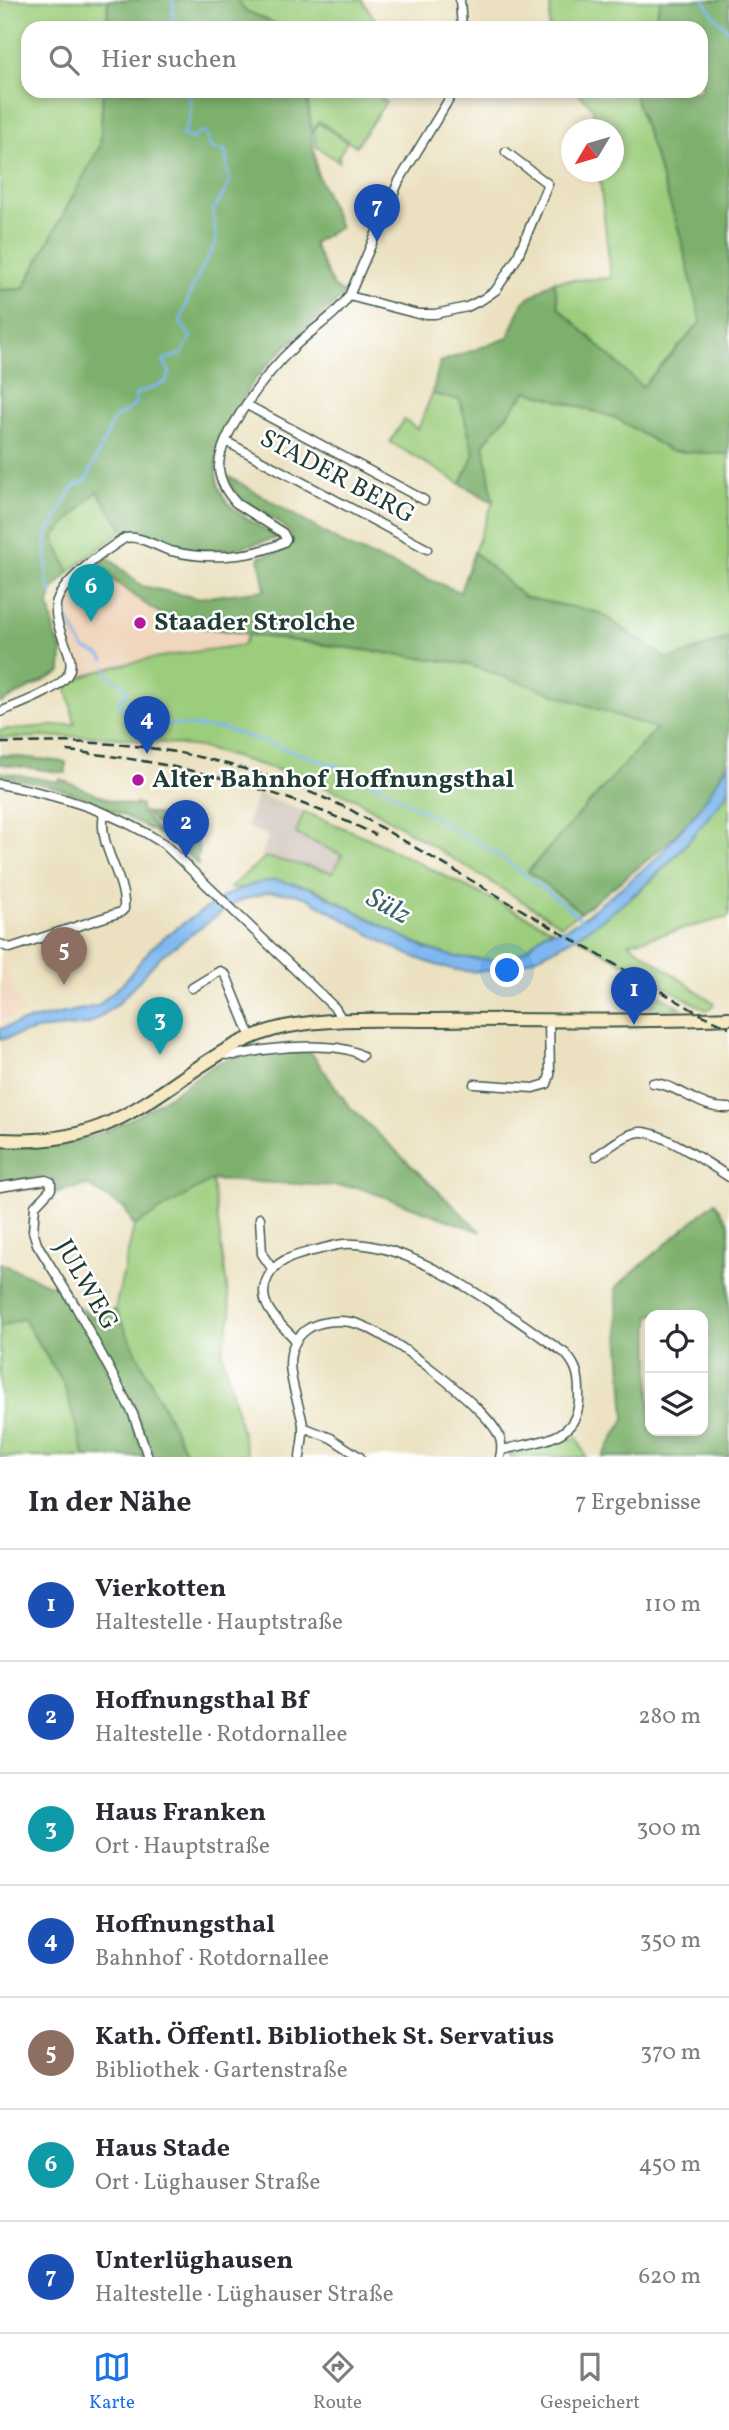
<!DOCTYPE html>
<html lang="de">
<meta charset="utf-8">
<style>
:root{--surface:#fff;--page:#f2f2f3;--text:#2b2b33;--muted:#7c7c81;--line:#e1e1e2;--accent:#1a73e8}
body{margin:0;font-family:Vollkorn,serif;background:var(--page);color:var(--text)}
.controls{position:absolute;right:21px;bottom:21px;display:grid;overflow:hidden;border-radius:14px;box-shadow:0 4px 10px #0003}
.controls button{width:63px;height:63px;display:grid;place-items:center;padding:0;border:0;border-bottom:2px solid var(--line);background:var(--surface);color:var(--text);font:35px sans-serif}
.compass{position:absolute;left:561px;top:119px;width:63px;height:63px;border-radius:50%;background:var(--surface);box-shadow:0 4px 10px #0003;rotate:232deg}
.you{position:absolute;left:508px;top:971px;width:24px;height:24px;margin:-18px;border:5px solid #fff;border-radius:50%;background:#1a73e8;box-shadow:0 0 0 10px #1a73e833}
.badge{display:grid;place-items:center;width:46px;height:46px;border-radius:50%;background:var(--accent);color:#fff;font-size:23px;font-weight:700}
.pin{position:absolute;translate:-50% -58px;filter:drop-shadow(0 2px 4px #0008)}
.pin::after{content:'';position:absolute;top:37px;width:24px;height:21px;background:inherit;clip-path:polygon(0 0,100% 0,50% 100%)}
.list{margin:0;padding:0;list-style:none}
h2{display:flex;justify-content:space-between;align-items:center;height:91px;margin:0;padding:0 28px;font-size:30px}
h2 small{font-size:23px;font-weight:400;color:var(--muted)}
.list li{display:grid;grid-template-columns:46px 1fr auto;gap:21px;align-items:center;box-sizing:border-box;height:112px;padding:0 28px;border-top:2px solid var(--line)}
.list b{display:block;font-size:26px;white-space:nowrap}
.list p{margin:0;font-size:23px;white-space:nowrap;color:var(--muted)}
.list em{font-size:23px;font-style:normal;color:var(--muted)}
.icon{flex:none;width:38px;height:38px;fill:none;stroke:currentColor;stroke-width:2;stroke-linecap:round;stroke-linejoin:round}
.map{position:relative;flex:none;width:729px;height:1457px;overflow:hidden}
.search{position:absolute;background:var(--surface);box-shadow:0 4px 10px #0003;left:21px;right:21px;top:21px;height:77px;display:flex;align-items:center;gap:18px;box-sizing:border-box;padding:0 24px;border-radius:21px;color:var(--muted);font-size:26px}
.sheet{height:875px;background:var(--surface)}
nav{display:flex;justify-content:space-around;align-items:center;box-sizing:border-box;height:98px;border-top:2px solid var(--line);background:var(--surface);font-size:19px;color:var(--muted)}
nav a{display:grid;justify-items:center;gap:4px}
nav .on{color:var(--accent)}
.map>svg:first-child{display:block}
.built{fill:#f0d6bc}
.industrial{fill:#cec2b9}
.green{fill:#9ccd7c;stroke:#5e8558;stroke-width:2}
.forest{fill:#7db06c;stroke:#4e7650;stroke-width:2;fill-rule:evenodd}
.water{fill:#7eb7ef;stroke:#4e7a92;stroke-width:2}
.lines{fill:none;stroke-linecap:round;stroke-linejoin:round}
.stream{stroke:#7eb7ef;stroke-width:2.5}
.street-casing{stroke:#3e5649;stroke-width:11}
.secondary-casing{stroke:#3e5649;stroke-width:16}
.street{stroke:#fff;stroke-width:8}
.secondary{stroke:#f7e9c3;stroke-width:12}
.rail{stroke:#1f3d34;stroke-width:2.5;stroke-dasharray:10 5;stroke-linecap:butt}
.poi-dot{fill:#b5179e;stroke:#fff;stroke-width:2.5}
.labels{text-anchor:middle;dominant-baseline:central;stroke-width:5;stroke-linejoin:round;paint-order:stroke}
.street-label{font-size:26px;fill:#1f3d34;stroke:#fff}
.poi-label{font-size:26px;font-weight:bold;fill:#1f3d34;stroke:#fff;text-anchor:start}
.water-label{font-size:28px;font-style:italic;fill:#3c626c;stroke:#fff}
</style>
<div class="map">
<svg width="729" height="1457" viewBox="0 0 729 1457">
<rect width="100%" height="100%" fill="#fff"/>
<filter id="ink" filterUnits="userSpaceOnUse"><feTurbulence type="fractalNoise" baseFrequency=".0143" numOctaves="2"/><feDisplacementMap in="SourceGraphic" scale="14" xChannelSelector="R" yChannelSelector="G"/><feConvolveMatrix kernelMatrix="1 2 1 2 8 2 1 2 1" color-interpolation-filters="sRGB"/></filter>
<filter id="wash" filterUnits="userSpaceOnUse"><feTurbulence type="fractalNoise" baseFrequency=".00686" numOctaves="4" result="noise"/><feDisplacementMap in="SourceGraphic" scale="28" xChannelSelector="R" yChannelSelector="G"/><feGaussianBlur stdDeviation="1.57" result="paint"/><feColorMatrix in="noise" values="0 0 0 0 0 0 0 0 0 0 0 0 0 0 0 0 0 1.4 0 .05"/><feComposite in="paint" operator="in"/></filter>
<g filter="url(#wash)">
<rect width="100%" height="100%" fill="#ebe1c0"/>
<!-- built -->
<g class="built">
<path d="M97,568l54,40 27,16 70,11 -5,10 -91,14 -71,18 -20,-57v-20l16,-19z"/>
<path d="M5,966l20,47 -25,8v-53z"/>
</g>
<!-- industrial -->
<path class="industrial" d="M257,794l47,18 -8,22 47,21 -10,17 -72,-16 8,-20 -23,-9z"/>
<!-- green -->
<g class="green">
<path d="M0,0h108l-1,28h-79v63h75l-3,55 -77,143 -23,1z"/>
<path d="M238,0h124l19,28h-96l-41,-18z"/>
<path d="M551,0h110l-9,28h-103z"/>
<path d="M306,91h79l-5,7 6,4 -30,44 -37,-25 -7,11z"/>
<path d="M576,91h57l47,143 21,88 -58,66 -84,-80 -5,-27 57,-3 -12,-106h15v-42l-19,-1 -2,-21z"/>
<path d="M319,123l28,19 -9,15 2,2 -1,3 -22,-15 -3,-16z"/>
<path d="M527,390l89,28 54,33 59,3v184l-61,22 -68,-47 -76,-16 -50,-45 19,-50 -9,-59z"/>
<path d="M432,394l28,6 14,54 -13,30 -71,-42 14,-22 14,9z"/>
<path d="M97,490l26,39 -54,43 -16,-35z"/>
<path d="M248,635l219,29 190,65 -129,142 53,41 -20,13 -207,-127 -76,-28 -79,-23 -97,-11 -102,2v-8l75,-6 -9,-39c45,-25 124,-32 177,-40z"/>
<path d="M729,788v129l-100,26 85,60 -4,6 -4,1 -131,-74c21,-14 43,-27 62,-43 36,-29 65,-67 92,-105z"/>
<path d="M304,812l64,26 184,91c-14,6 -20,20 -34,25 -62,24 -123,-23 -175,-50 -11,-5 -23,-14 -34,-17 -14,-3 -33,-4 -48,-4 -14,0 -14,8 -31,5l35,-31 68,15 9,-17 -46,-21z"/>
<path d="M634,980l47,28 -29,2z"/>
<path d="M212,1180l19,135 -9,37 26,105h-60l-73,-148 19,-83z"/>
<path d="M22,1317l42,67 21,73h-85v-130z"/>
<path d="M577,1437l9,20h-76l-1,-3z"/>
</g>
<!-- forest -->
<g class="forest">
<path d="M108,0h130l6,10 41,18h-178z"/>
<path d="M661,0h68v454l-59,-3 -54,-33 -89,-27 -43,52 9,59 -32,-18 13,-30 -14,-54 -28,-6 8,-32 68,-24 15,-36 31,-21 5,27 83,79 59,-65 -21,-88 -47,-143h68v-63h-49z"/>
<path d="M103,91h203l11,82 23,54 -27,16 20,43 12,8c-31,29 -66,55 -93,89 -8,11 -13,26 -20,38 -13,25 -23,48 -9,75 8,16 40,32 55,42l-46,11 -36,2 -73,-22 -26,-38 -44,46 16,35 -15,16 -5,16 6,31 7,15 -1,22 -61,31v-413l23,-1 77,-143z"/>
<path d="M228,476l121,71 111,45 14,-40 50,45 76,16 68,47 61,-22v116c-23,70 -93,114 -148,158l-53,-41 128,-142 -189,-65 -289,-40 -27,-16 -54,-40 10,-11 35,29 55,12 68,-8 -6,-33c13,-4 29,-4 34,-18 -16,-31 -56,-25 -65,-63z"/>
<path d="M0,755l66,7v11l-66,-9z"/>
<path d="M0,772l59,10 1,-3 50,21 25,6 1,-2 5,1v6l20,24 -38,-20 -38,-15v-3l-34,-11 -51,-10z"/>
<path d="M145,812l44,10 -2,8 11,14 1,10 -3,3 3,9z"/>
<path d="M310,1051l39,55 132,126 -124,-45 -145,-7 -78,46 -9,-17 -38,-24 -34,8 5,-5v-4l-12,-8 -46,7v-37c73,6 116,-15 175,-54 15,-10 30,-22 45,-30 23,-11 65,-11 90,-11z"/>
<path d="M715,1202l14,21v234h-127l23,-38 -9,-132zM650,1315h53v116h-53z"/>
<path d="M0,1263l63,28 38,65 29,59 14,42h-59l-21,-73 -41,-66 -23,9z"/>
<path d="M80,1308l16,10 19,-9 73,148h-36l-15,-43 -9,-21z"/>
</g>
<!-- water -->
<path class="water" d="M729,761c0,8 0,19 0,26 -3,12 -17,25 -25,35 -47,62 -157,156 -239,149 -57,-6 -109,-47 -158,-73l-13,-4 -25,-2 -33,10 -76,55 -42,47 -30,21 -52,5 -36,10v-11l22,-7 75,-16 26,-23 28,-35 28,-22 49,-32 30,-11 18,-3 35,8 116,61 29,8 37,3 25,-6 9,-5 18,-17 19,-3 18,-10 73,-59 43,-49 28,-43z"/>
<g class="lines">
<!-- stream -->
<g class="stream">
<path d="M704,0l11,17 14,13"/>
<path d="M173,28v-28"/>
<path d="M52,594l-5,-13 -1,-44 28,-51 12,-5 28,-62 21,-14 1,-11 30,-12 4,-10 -7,-12 19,-6 9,-17 -11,-15 13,-36 23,-44 -3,-31 17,-28 -5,-33 -14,-2 -6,-16h-6l-6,7 -11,-4c9,-15 11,-27 5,-44"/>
<path d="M64,611c3,6 18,36 20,37 7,6 14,2 20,12"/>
<path d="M106,667l4,9 17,13 1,3 -10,10 3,6 5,-1 15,6 4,9 80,7 109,36 53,25 107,62 71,53 18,16"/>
</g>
</g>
</g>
<g filter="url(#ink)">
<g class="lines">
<!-- street casing -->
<g class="street-casing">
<g id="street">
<path d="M460,0l2,28"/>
<path d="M349,296l69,18h17l32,-7 16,-8 13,-9 21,-32 31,-74 -42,-32"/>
<path d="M247,405l177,95"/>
<path d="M227,442l200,107"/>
<path d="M0,712c17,-7 63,-23 69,-40 5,-11 -3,-25 -7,-36 -4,-11 -7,-20 -6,-32 4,-22 50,-54 69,-66 15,-3 32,9 46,13 35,9 81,7 113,-9l2,-3 -3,-6 -47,-30c-8,-9 -16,-21 -17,-34 -2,-34 51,-100 75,-122 18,-18 41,-30 55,-51l50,-115 55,-90"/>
<path d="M0,784c58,11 114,27 164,60l171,164 8,13"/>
<path d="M0,944l10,4 111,-36 3,-3c2,-33 -27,-62 -20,-96"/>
<path d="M192,988l28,-17 6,4 25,62"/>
<path d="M221,1054c16,3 28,-2 43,-4 24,-3 79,-8 98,6"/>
<path d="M653,1083c27,2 47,27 76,25"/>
<path d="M474,1084l59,4 14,-4 3,-9 -1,-56"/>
<path d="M596,1156c13,-8 28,-22 44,-24 20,-2 71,33 89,45"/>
<path d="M0,1187l46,-7 5,2v7l-16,17 -2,25 4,13 39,63 35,65 22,42 15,43"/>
<path d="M260,1218l2,36 11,16"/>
<path d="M296,1340c-16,-16 -42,-37 -28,-63 9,-18 27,-21 44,-26 11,-2 21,-6 32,-7 70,-4 164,71 221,109 12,13 14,23 14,40 2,49 -39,47 -77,57"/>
<path d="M303,1427l28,11 29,19"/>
<path d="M300,1457c1,-10 4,-22 3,-32 -5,-31 -28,-71 3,-95 13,-10 37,-11 52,-6 31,9 129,83 141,112 3,7 3,14 1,21"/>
</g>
</g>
<!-- secondary casing -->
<g class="secondary-casing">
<path id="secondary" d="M0,1140c37,2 74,-1 109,-17 62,-28 107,-81 175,-96 49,-10 99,-7 148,-7 99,-1 198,3 297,-2"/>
</g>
<!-- street -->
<use href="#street" class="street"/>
<!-- secondary -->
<use href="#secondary" class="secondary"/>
<!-- rail -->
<g class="rail">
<path d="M0,743c37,0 76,-2 113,1 82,6 163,31 238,66l347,203 31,14"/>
<path d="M67,751c107,10 212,37 309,84"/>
</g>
</g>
</g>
<!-- markers -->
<g class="poi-dot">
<circle cx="140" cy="623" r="7"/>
<circle cx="138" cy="780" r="7"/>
</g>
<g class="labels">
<!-- street labels -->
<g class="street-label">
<text transform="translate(337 477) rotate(28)">STADER BERG</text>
<text transform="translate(86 1285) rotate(60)">JULWEG</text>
</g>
<!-- poi labels -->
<g class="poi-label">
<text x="154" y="623">Staader Strolche</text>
<text x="152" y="780">Alter Bahnhof Hoffnungsthal</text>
</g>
<!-- water labels -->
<g class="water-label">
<text transform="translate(388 907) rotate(28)">Sülz</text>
</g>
</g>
</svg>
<div class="controls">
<button><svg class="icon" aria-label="locate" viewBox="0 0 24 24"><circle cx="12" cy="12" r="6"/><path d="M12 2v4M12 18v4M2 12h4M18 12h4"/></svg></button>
<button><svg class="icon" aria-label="layers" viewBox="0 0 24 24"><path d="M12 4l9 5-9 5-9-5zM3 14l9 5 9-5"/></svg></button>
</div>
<svg class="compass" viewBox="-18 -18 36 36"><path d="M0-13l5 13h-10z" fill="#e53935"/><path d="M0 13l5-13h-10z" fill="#7c7c81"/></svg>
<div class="you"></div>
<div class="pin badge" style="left:634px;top:1025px;background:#1a4fb4">1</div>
<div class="pin badge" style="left:186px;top:858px;background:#1a4fb4">2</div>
<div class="pin badge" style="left:160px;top:1055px;background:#0f9aa8">3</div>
<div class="pin badge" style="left:147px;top:754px;background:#1a4fb4">4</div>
<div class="pin badge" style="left:64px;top:985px;background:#8d6e63">5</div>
<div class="pin badge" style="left:91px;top:622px;background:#0f9aa8">6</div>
<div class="pin badge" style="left:377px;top:242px;background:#1a4fb4">7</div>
<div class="search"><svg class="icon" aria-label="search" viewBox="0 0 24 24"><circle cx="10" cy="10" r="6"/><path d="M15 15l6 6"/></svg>Hier suchen</div>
</div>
<section class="sheet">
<h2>In der Nähe<small>7 Ergebnisse</small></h2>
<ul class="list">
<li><span class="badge" style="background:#1a4fb4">1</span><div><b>Vierkotten</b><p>Haltestelle · Hauptstraße</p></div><em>110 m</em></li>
<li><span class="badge" style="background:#1a4fb4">2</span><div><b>Hoffnungsthal Bf</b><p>Haltestelle · Rotdornallee</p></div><em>280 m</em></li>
<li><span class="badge" style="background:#0f9aa8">3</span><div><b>Haus Franken</b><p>Ort · Hauptstraße</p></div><em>300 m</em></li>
<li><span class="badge" style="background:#1a4fb4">4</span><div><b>Hoffnungsthal</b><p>Bahnhof · Rotdornallee</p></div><em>350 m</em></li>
<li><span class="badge" style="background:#8d6e63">5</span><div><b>Kath. Öffentl. Bibliothek St. Servatius</b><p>Bibliothek · Gartenstraße</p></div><em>370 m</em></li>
<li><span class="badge" style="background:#0f9aa8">6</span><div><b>Haus Stade</b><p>Ort · Lüghauser Straße</p></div><em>450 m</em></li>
<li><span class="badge" style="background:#1a4fb4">7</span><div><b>Unterlüghausen</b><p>Haltestelle · Lüghauser Straße</p></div><em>620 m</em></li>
</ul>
</section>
<nav>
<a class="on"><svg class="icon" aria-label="map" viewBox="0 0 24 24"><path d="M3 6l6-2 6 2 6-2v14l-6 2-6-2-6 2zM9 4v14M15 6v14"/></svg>Karte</a>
<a><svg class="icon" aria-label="directions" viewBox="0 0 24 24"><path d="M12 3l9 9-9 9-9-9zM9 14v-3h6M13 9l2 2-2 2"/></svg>Route</a>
<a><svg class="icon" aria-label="saved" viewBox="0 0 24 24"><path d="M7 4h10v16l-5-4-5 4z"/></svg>Gespeichert</a>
</nav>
